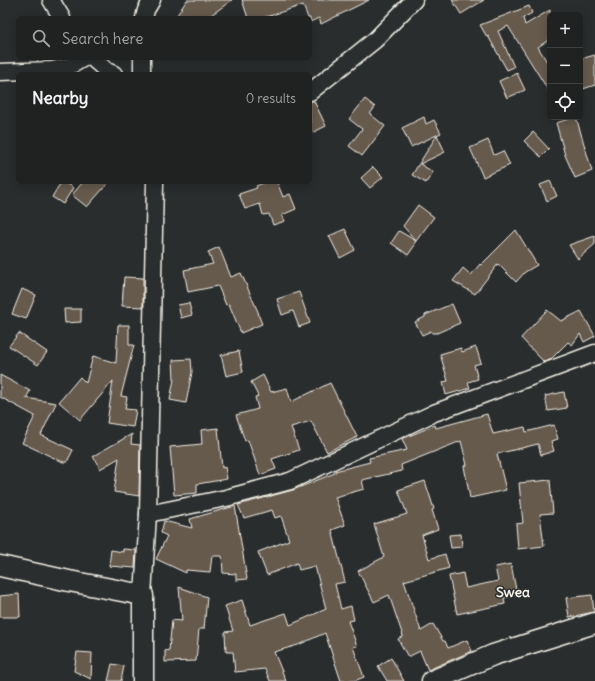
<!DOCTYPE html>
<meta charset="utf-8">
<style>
:root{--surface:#202222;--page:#2d2f2f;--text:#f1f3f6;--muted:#a2a4a5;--line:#3d3f40}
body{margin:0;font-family:Delius,sans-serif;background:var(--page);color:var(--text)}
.controls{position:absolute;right:12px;top:12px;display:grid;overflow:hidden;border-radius:6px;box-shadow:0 2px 10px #0003}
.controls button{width:36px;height:36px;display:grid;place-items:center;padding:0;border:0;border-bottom:1px solid var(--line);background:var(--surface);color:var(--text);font:20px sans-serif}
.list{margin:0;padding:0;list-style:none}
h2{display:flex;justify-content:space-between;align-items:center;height:52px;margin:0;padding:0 16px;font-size:17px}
h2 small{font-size:13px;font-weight:400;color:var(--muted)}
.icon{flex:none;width:22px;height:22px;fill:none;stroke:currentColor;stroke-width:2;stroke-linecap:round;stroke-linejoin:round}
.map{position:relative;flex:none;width:595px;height:681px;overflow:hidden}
.search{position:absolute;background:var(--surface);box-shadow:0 2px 10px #0003;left:16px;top:16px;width:296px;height:44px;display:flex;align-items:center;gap:10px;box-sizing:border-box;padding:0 14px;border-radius:6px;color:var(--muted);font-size:15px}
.panel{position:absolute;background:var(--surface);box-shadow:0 2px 10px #0003;left:16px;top:72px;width:296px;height:112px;border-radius:6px}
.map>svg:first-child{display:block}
.building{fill:#665a4d;stroke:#f4f1e8}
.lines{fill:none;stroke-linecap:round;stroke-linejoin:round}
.minor-casing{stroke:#f4f1e8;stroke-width:19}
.tertiary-casing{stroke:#f4f1e8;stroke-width:23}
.minor{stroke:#2a2d2e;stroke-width:16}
.tertiary{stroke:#2a2d2e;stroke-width:20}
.labels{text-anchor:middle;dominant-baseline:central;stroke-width:3;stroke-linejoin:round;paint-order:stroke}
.quarter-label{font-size:14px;font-weight:bold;fill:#f4f1e8;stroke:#2a2d2e}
</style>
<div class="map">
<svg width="595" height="681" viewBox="0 0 595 681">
<rect width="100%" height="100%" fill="#2a2d2e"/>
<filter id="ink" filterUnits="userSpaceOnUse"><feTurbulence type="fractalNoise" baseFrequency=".025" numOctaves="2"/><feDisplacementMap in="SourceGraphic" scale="8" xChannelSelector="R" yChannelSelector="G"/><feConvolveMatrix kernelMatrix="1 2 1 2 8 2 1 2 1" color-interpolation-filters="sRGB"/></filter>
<g filter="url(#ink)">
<!-- building -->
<g class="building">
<path d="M187,0h45l-25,18h-32z"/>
<path d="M242,0h127l-48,24 -2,-6 -9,4v-4h-2l-5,-13 -40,13h-15z"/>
<path d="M452,0h32l-23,14z"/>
<path d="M529,6l3,7 -9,5 2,7 25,-15v29l-12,8 12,20v26l-42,-67 -10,5 16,36 -7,3 -19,-34 -1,1 -7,-12z"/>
<path d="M595,55v30l-15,5v-31z"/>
<path d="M517,73l8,17 -18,8 -8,-17z"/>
<path d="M365,99l10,8 -5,7 15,12 -23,30 -13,-10 13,-17 -13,-10z"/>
<path d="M310,101h4l12,25 -16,8z"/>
<path d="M424,117l2,7 8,-4 7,13 -30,14 -9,-19z"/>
<path d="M576,117l16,54 -17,7 -10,-23 -9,-32z"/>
<path d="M533,132l16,17 -8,8 -17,-16z"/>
<path d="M437,135l8,17 -25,12 13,8 -7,11 -14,-8z"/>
<path d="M488,140l6,15 9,-4 7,14 -27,12 -13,-29z"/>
<path d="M373,167l10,10 -13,11 -9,-10z"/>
<path d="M550,181l7,15 -10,5 -7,-16z"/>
<path d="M61,182h3l9,6 -10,16 -11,-7z"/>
<path d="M83,182h26l-22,25 -15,-12z"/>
<path d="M266,182h11l6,15 7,-3 6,15 -14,6 3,6 -12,4 -4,-11 -6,1 -3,-11 -15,5 -6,-15 18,-6 -1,-2z"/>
<path d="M418,205l16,12 -18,24 -13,-15z"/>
<path d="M345,229l10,21 -15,8 -11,-22z"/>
<path d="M516,230l21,35 -12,7 -9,10 -18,-18 -23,30 -22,-13 10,-13 8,7 9,-11 1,1z"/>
<path d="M399,231l17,10 -2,3 1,1 -7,10 -17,-12z"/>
<path d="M595,236v8l-17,15 -9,-14z"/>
<path d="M219,247l12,30 10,-4 18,41h-1l4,10 -21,9 -12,-29 -3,1 -8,-19 -30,6 -4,-22 29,-6 -5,-12z"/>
<path d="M124,277l19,1v29l-21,-1z"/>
<path d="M22,289l14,6 -10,24 -14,-5z"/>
<path d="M299,292l11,31 -11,4 -6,-16 -11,4 -5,-16z"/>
<path d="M189,303l3,12 -11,3 -3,-13z"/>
<path d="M452,304l8,19 -23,10h-5l-1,-2 -9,4 -7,-13 10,-5v-2z"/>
<path d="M64,309h17v13l-16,1z"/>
<path d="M547,310l14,11 20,-10 14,25 -11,6 -4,-8 -8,11 -4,-3 -18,18 -6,2 -23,-24z"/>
<path d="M118,325h11v20h5l-13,51 6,1 -2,12 11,1 -3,17 -26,-4 6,-42 -33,39 -21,-18 21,-25 6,6 7,-27 23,7z"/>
<path d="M19,333l28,19 -9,13 -29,-19z"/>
<path d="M476,347l5,16 -7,2 4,14 -10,3 2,6 -24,7 -3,-13 5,-1 -8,-27 21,-6 1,4z"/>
<path d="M239,351l4,21 -17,4 -5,-21z"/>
<path d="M191,359l1,13 -6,31 -16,-3 4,-21 -1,-19z"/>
<path d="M0,375l30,16 -4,7 30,5 -15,32 32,15 -6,12h-4l-41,-19 13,-27 -35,-19z"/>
<path d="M263,375l8,17 16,-4 4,14 39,-19 27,54 -30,15 -16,-31 -20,6 8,23 -27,9 4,10 -16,6 -12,-35 -3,1 -9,-26 22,-6 -3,-12 3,-1 -7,-14z"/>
<path d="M564,392l3,16 -19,3 -3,-15z"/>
<path d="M487,414l6,20 32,-7 1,5 28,-7 4,14 -7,2 3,10 -13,4 -3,-11 -41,10 9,36 -36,8 -6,-32 3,-1 -6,-24 -60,24 1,6 -40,9 2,9 -29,8 10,28 -13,5 13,52 -10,2 6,25 10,-3 3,14 -6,1 9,25 -4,1 11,30 -10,4h-13l-16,-48 -27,12 -24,7 12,29h-16l-5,-12 -30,3 -2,-20h-7l-1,-20 8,-1 -8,-25 17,-6 8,25 36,-12 4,12 36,-16 -11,-43 -16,4 -2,-7 -30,12 -9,-23 31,-12 -8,-24 -6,2 -3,-8 -28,8 -6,-13 55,-15 42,-17v-2l35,-9 -1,-4 38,-8 -5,-11 33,-14 1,3z"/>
<path d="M218,428l4,40 3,-1 2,12 -30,5v9l-23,2 -4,-48 32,-3 -1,-14z"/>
<path d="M132,434l-1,10 9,1 -1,51 -25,-4 5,-34 -19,11 -7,-13z"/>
<path d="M550,480l3,33 -13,1 4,32 -26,3 -2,-25 7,-1 -4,-40z"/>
<path d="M425,481l9,28 -2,1 6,19 -16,6 7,24 16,-5 4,14 -45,13 17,50 12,-7 10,17h2l3,7 19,-8 5,11 -44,19 -8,-19 -12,6 -10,-18 5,-3 -14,-41 -15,7 -16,-31 26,-14 -10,-33 33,-10 -9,-24z"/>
<path d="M235,506l12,73 -11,1v-6l-13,-1 -1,-17h-10l-2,16 -24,-2v3l-30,-14 11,-23 -6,-3 3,-12 28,7 -2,-9z"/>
<path d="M461,534l1,13 -11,1 -2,-13z"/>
<path d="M123,549l13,1 -1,18 -26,-2 2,-16 12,2z"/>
<path d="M511,564l6,31 -13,3 1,6 -48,10 -8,-38 14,-3 3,15 32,-7 -3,-14z"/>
<path d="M179,587l28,10 -3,32h-5l-3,32 -31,1v-11l4,-1 3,-30 10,1z"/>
<path d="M19,594l1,23h-20v-21z"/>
<path d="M592,595l2,17 -25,5 -3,-19z"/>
<path d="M77,652l15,1 -1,26 -17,-8z"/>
<path d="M391,658l13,23h-17l-9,-15z"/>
<path d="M112,664l12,2 -3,15h-13z"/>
</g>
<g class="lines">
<!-- minor casing -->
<g class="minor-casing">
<g id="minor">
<path d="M51,0l11,18"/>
<path d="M144,18l2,-8 6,-10"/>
<path d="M92,58l15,13 7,3"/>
<path d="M142,58v16"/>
<path d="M0,72l52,-2 18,-4 14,-8"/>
<path d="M310,92l65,-52 39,-40"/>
<path d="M148,514l78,-16 64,-17 144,-68 161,-60"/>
<path d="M143,595l5,-81 7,-332"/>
</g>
</g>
<!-- tertiary casing -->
<g class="tertiary-casing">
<g id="tertiary">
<path d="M0,566l69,15 74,14v86"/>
<path d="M432,681l61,-26 102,-32"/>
</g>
</g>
<!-- minor -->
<use href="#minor" class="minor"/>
<!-- tertiary -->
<use href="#tertiary" class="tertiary"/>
</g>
</g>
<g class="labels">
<!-- quarter labels -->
<g class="quarter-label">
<text x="513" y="592">Swea</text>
</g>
</g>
</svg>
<div class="controls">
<button>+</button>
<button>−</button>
<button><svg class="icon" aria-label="locate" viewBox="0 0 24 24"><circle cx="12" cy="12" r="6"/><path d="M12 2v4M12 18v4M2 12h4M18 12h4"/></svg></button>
</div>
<div class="search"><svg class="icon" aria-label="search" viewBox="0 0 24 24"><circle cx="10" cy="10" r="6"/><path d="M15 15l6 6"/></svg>Search here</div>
<section class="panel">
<h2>Nearby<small>0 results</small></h2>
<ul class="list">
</ul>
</section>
</div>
